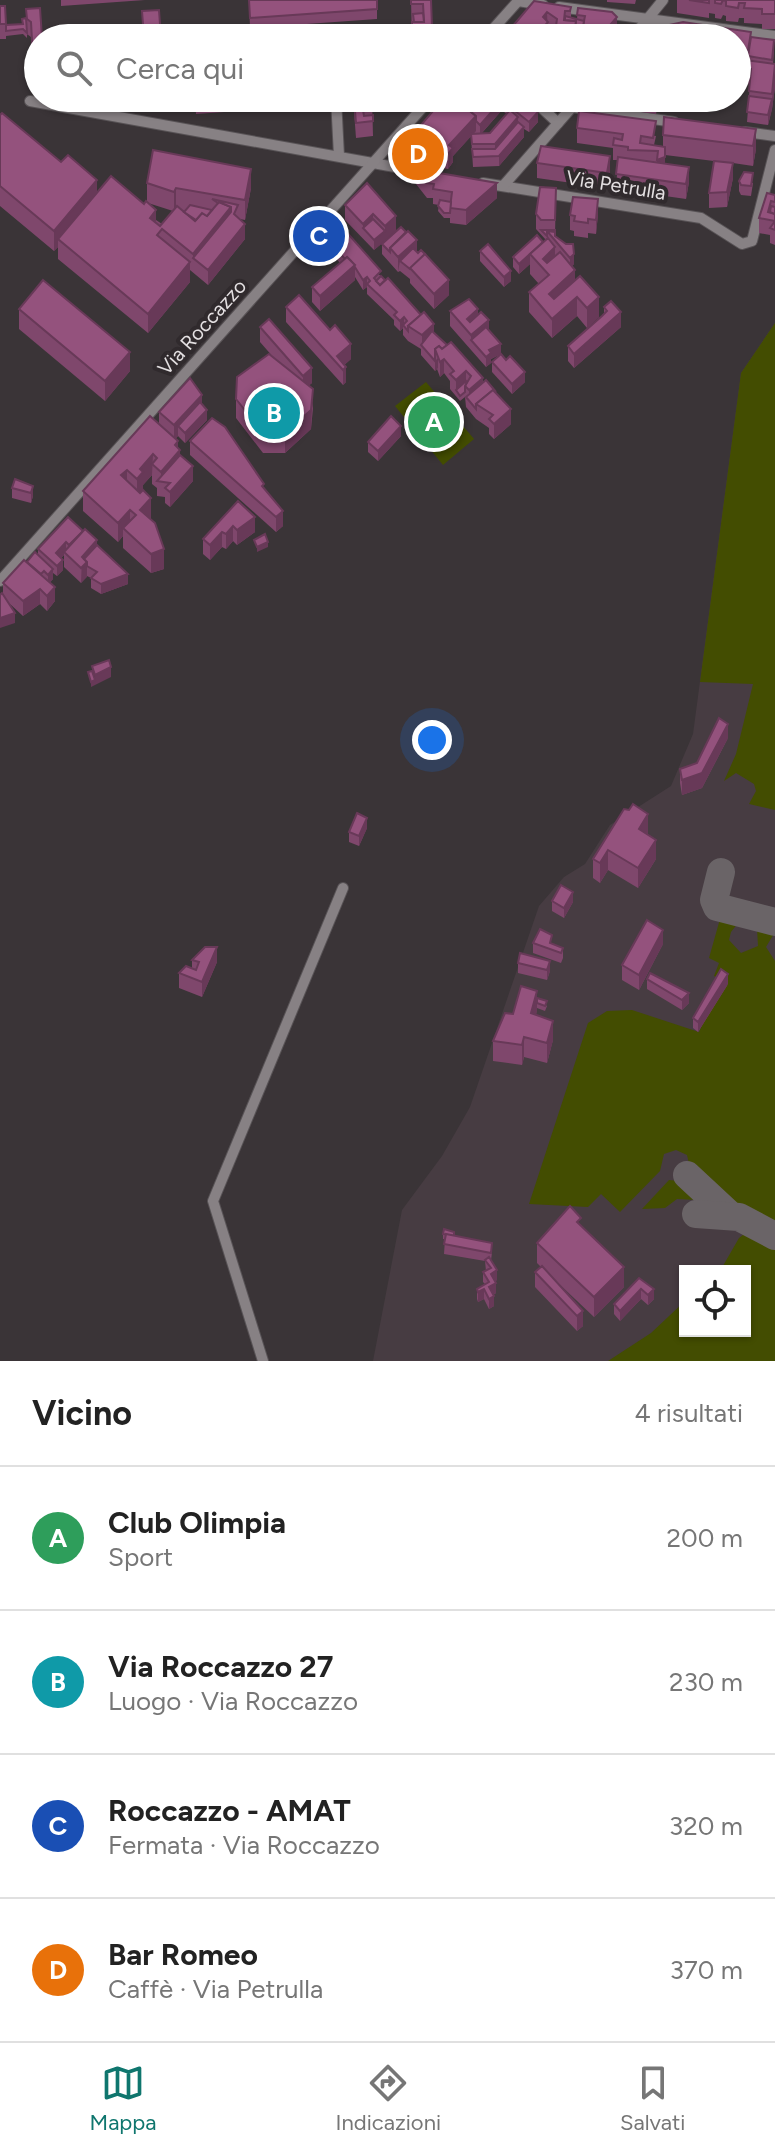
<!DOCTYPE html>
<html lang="it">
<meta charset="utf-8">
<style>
:root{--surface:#fff;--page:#f2f2f2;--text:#222;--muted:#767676;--line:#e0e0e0;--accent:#0f766e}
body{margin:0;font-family:Figtree,sans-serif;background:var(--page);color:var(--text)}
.controls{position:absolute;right:24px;bottom:24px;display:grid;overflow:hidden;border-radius:0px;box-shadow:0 2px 6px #0004}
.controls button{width:72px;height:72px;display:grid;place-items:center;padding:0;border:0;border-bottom:2px solid var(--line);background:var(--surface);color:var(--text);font:40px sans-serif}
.you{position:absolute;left:432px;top:740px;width:28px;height:28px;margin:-20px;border:6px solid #fff;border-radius:50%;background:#1a73e8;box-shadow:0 0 0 12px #1a73e833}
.badge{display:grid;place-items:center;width:52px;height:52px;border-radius:50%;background:var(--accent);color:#fff;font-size:26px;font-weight:700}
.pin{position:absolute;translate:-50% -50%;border:4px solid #fff;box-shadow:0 2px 8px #0006}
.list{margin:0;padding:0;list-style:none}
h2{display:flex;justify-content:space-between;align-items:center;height:104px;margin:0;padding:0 32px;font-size:34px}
h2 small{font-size:26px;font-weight:400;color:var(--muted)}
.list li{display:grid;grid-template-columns:52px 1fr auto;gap:24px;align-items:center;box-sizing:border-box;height:144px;padding:0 32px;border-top:2px solid var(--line)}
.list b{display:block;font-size:30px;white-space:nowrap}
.list p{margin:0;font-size:26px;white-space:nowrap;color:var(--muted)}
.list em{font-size:26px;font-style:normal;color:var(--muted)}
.icon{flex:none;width:44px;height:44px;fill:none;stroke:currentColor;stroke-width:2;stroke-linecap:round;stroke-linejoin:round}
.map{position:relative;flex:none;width:775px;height:1361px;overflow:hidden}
.search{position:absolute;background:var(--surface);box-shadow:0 2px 6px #0004;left:24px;right:24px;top:24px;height:88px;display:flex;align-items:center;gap:20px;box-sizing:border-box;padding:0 28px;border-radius:44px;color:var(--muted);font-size:30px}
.sheet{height:680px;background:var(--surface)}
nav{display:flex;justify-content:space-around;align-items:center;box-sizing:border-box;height:112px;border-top:2px solid var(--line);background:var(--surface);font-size:22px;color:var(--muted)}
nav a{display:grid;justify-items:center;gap:4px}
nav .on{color:var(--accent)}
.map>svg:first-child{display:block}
.built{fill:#473c42;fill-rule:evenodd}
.green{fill:#434d01}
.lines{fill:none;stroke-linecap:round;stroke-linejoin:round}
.taxiway{stroke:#6a6467;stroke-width:28}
.minor-casing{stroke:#585356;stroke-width:12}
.minor{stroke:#878184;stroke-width:10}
.wall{fill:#7f476c;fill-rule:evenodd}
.shaded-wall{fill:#683958}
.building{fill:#94527d;stroke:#683958;stroke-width:2}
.labels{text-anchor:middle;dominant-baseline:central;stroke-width:8;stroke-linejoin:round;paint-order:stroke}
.street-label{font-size:20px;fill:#e4e0e2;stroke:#302a2d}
</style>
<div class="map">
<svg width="775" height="1361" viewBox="0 0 775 1361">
<rect width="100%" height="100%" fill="#3a3437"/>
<!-- built -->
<path class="built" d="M775,323v1038h-402l29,-151 40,-54 28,-49 69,-201 25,-29 21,-13 25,-39 61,-39 22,-52 48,-361zM685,1271h60v60h-60z"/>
<!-- green -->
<g class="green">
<path d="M775,323v487l-26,-6 7,-13 -2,-7 -18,-11 -12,8 12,-27 17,-70 -53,-2 41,-309z"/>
<path d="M426,382l48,57 -31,26 -48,-59z"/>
<path d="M720,919l18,4 -7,9 -2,8 12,13 17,-7 -1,-18 18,4 -9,15 9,14v264l-51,-23 -34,-34 -3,-13 -11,-5 -12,4 -4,17 -40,41 -19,-18 -13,13 -59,-3 59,-181 19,-12 25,-1 67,22 22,-53 -7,-3 5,-13 -10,-5z"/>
<path d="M669,1180l10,1 18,19 -20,-1 -12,9 -23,1z"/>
<path d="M748,1231l27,15v115h-167l43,-28 34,-32v30h60v-60h-25l19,-33z"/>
</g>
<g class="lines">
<!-- taxiway -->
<g class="taxiway">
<path d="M721,872l-7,28 3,7 58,15"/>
<path d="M687,1175l43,40"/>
<path d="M696,1214l43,3 36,19"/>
</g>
<!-- minor casing -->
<g class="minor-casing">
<g id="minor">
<path d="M518,1l25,4"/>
<path d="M559,7l216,29"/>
<path d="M485,38l34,-38"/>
<path d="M632,38l31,-38"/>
<path d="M336,98l3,58"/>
<path d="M531,98l27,25"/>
<path d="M30,101l398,72"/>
<path d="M571,107l103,15"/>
<path d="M745,132l30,4"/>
<path d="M483,183l218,35 41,26 10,-3 23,-91"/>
<path d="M503,186l77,-88"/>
<path d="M0,581l431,-483"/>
<path d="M263,1361l-50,-160 130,-313"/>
</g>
</g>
<!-- minor -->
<use href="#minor" class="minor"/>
</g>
<!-- wall -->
<g class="wall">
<path d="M61,0h84l-84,6z"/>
<path d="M249,0h128v19l-127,9z"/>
<path d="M411,0h20l1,38h-20z"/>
<path d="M607,0h29l-1,4 -28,-2z"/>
<path d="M677,0h98v29h-13v-5l-18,-1v-5h-5l-1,4 -12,-1v-5l-3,-1 -2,4 -6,-1v-4l-6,-1v5l-32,-5z"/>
<path d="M534,1l37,6v10l6,2 1,-11 39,24 -5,6h-56v-5l-8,-5 -1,10h-35v-11z"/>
<path d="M0,6h5l1,19 16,-1 4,-6v-9l12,29v35l-5,1 -2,-37 -4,-3v4l-4,-4 -17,2v3h-6z"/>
<path d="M751,37l23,13 -1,14 2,23 -3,22 -4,16 -21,-3 3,-38 -13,-1v-45z"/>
<path d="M147,98h18v13l-17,1z"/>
<path d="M195,98h128v7l-127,9z"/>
<path d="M353,98h19l1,38 -17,2z"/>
<path d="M444,98h56l2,12 -21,24 9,-1 17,-19 -3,-2v-10l34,20 -9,10 -5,-3v8l-25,29 -26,1 -2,-31 -18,20v6l-5,7 -44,-9v-15z"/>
<path d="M547,98h13l-6,6z"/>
<path d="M596,98h32l-10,11 -22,-4z"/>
<path d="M634,98l24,6 -2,10 -15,-2v-5l-7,-1z"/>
<path d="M0,115l97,77 47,12 3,-2v-19l104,5 -6,32 -5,-1 5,20 -37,46 -18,-15v12l-42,51 -90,-74v-12l-4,4 -54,-45zM148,203l25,8 -11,13 -6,-4z"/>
<path d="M577,128l79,8 -2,9 9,1v-11l93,-6v20l-3,17 -20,-3v15l-6,29 -18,1v-15l5,-32 -49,-6v9l24,18 -3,17 -70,-10 2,-29h-5v-12l-36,-5z"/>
<path d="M537,163l73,8 -3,17 -70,-10z"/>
<path d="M416,169l81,29 -31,27 -16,-2v-5h-6l-6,-7 1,-6 -6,-1v-6h-6l-11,-14z"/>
<path d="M739,181l14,2 -2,13 -10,-1 -2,-4z"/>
<path d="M367,183l29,48 -22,19 -29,-30v-15z"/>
<path d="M556,188l-1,48 19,28 -2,2 3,14 24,37 -12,11 -10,-12 -25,22 -23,-26v-20l10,-8 -9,-10v-10l-11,10 -6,-7v-10l33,-17 -10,-11v-15z"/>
<path d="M775,195v50l-5,-2v-8l-11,-2v-15z"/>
<path d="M598,214l-2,20 -8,-1v5l-14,-2v-5l-4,-1v-15z"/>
<path d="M323,235l58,41 53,57 49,50 28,41 -17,15 -5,-5v-6l-13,-9 -10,-12 -1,-10 -5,4 -10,-12v-8l-6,-8 -4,4 -3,-8 -2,2 -14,-16v-6l-13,-8 -5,-6v-7l-3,3 -6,-6v-5l-27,-26v-7l-4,3 -8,-13v3l-35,31 -8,-9v-15l28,-24 -17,-19z"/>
<path d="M382,244l35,8 32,43 -15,14 -24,-26v-4l-10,-8 -2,1 -16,-18z"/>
<path d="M480,251l31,30 -7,6 -24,-26z"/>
<path d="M286,307l65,52 -7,6 2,17 -3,3 -57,-63z"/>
<path d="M604,307l17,20 -47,41 -6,-7v-15l36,-32z"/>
<path d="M19,309l111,62 -25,30 -86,-72z"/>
<path d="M450,311l28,3 11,16 12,24 -10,5v4l-5,4 -36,-41z"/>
<path d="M260,327l52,56 -3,2 4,23 -2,21 -26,24h-22l-27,-35v-19l38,-41 -14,-16z"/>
<path d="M492,362l33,20 -13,12 -20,-22z"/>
<path d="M202,405l5,15 -22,23 -7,-7 -3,3 5,16 13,26 -23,26 -5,-4v-6l-8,-1v-8l-5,-4v-9l-9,10v6l8,27 -1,1 14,50 -13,4 -28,-25v-12l-5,6 -35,-31v-20l76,-66v-13z"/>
<path d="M401,436l-23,25 -10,-9v-10z"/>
<path d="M190,441l74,48 19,37 -7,6 -86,-77z"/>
<path d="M33,486v10l-2,7 -19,-5v-10z"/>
<path d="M238,501l17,31 -18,13 -4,-4 -7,8 -4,-2 -12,13 -7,-6v-15z"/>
<path d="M68,517l29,28 31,39 -27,10 -10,-6v-10l-4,-2 -6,7 -17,-16v-12l-3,3 2,12 -6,6 -4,-3v6l-3,3 5,19 -8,10 -7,-7 -17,12 -13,-12 5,19 -12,-29v-11l24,-21 11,-6v-7z"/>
<path d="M728,738l-26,50 -20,7 -2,-12v-14l17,-6z"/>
<path d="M624,809l24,24 -1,2 9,24 -18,29 -30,-18 -8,13 -7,-5v-19z"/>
<path d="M367,828l-8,18 -10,-4v-10z"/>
<path d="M552,901l21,1 -9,16 -12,-7z"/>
<path d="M533,943l19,1 11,4v10l-2,5 -28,-10z"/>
<path d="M663,944l-24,46 -17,-10v-15z"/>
<path d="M192,960l25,2 -15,35 -23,-9v-15l13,-5z"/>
<path d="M518,963l32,8 -3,9 -29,-7z"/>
<path d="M647,979l42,24 -7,7 -35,-21z"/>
<path d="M728,984l-30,48 -5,-4v-10z"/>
<path d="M537,998l10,8 -2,5 -8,-3 -1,7 17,25 -6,23 -23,-6 -2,8 -29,-4v-20z"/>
<path d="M581,1226l43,61 -30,30 -38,-36 27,45 -6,5 -42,-44v-15l6,-5 -4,-4v-20z"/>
<path d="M443,1234l11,2 38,17 -1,7 6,20 -2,1 1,12 -3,2 1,11 -5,3 -5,-10 -6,3 -1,-3v-10l8,-5 -2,-2v-10l3,-1 -1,-10 -41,-7 1,-15h-2z"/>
<path d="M639,1278l15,21 -6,6 -7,-6 -21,22 -6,-7v-10z"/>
</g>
<!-- shaded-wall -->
<g class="shaded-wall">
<path d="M547,12l1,25 -6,1 1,-21z"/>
<path d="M617,17v15l-5,6h-13z"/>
<path d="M775,72v15l-3,22 -4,16v-10l4,-16z"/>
<path d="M619,98h9l-10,11v-10z"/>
<path d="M502,100v10l-22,25v-10z"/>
<path d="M538,112v10l-9,10v-10z"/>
<path d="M476,116v15l-23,25v6l-5,7 1,-24z"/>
<path d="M518,117v15l-23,24v-12z"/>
<path d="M524,127v10l-25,29v-10z"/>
<path d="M756,129v20l-3,17v-20z"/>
<path d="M610,156v15l-3,17v-15z"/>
<path d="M665,157v15l-8,2v-14z"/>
<path d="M733,163v15l-6,29v-15z"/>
<path d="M689,167v15l-3,17v-15z"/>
<path d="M251,169v19l-6,32v-20z"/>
<path d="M97,180v19l-39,40v8l-4,4v-20z"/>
<path d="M497,183v15l-31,27v-15z"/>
<path d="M176,188v19l-2,5v-20z"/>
<path d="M598,199v15l-2,20v-14z"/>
<path d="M231,207v20l-38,31v-4z"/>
<path d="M156,210v20l-6,-12z"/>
<path d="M373,214v15l-10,-1v-4z"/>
<path d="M396,216v15l-11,10v-15z"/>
<path d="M245,224v15l-37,46v-15z"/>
<path d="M385,231v10l-11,9v-10z"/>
<path d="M417,240v15l-17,6 -2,11v-15z"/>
<path d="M555,247v20l-7,7 -5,-15z"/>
<path d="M530,254v10l-11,10v-10z"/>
<path d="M574,254v10l-4,4v-10z"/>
<path d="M190,262v20l-42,51v-19z"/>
<path d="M355,265v15l-35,31v-15z"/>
<path d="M575,270v20l-26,23v-19z"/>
<path d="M511,271v10l-7,6v-10z"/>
<path d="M367,277v10l-4,3v-10z"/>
<path d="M449,280v15l-15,14v-15z"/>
<path d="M577,297v19l-25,22v-19z"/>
<path d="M599,297v20l-12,11v-20z"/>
<path d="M478,309v14l-11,7v-11z"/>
<path d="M621,312v15l-47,41v-14z"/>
<path d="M404,317v9l-1,-1v3l-3,3v-10z"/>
<path d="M489,320v14l-18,6v-5z"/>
<path d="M434,324v15l-12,8v-12z"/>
<path d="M351,344v15l-10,9 -4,-12z"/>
<path d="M501,344v10l-10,5v4l-5,4v-10l3,-7z"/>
<path d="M130,352v19l-25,30v-20z"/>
<path d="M438,358v10l-3,3v-10z"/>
<path d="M444,359v14l-4,4v-15z"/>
<path d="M346,367v15l-3,3v-15z"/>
<path d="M312,368v15l-9,8v-15z"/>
<path d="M466,371v15l-10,4v-10z"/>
<path d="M525,372v10l-13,12v-10z"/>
<path d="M483,378v14l-14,8v-10z"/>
<path d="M313,389l-2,40 -26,24v-20z"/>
<path d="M202,395v15l-24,16v10l-4,4v-15z"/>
<path d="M511,409v15l-17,15v-15z"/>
<path d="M207,410v10l-22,23v-10z"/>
<path d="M401,426v10l-23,25v-10z"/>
<path d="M178,441v11l2,-2v20l-19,11v-9z"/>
<path d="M153,454l-1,21 -9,10v7l-6,7v-20l3,-10z"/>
<path d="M193,466v15l-23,26v-15z"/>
<path d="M127,470v19l-6,-14z"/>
<path d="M33,486v10l-2,7v-10z"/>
<path d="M151,498v20l-11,11v-19z"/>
<path d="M130,510v19l-7,-1v8l-5,6v-19z"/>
<path d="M283,511v15l-7,6v-15z"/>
<path d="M255,517v15l-18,13v-15z"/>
<path d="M233,526v15l-7,8v-15z"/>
<path d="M222,532v15l-12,13v-15z"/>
<path d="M97,540v15l-10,10v12l-6,6 1,-26z"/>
<path d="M66,542v10h-2v3l-8,8v-10z"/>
<path d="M268,542v5l-11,5v-5z"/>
<path d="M164,549v20l-13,4v-19z"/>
<path d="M63,560v10l-6,6v-10z"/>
<path d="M53,569v10l-5,6v-10z"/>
<path d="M128,574v10l-27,10v-10z"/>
<path d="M55,587v14l-8,10v-15z"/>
<path d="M40,589v15l-17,12v-15z"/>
<path d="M15,613v10l-15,5v-10z"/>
<path d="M111,667v10l-20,10v-5l4,-2v-5z"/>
<path d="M728,724v14l-26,50 -20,7v-15l20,-7z"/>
<path d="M648,814v19l-9,16v-20z"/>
<path d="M367,818v10l-8,18v-10z"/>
<path d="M656,840v19l-18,29v-20z"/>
<path d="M608,850v20l-8,13v-20z"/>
<path d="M573,892v10l-9,16v-10z"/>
<path d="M663,930v14l-24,46v-15z"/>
<path d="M217,947v15l-15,35v-15z"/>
<path d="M550,961v10l-3,9v-10z"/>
<path d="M728,974v10l-30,48v-10z"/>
<path d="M537,991v20l-6,22v-20z"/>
<path d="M689,993v10l-7,7v-10z"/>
<path d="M553,1021v19l-6,23v-20z"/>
<path d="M524,1037v20l-2,8v-20z"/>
<path d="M624,1267v20l-30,30v-20z"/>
<path d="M497,1270v10l-6,4v-10z"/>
<path d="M496,1283v10l-7,4v-10z"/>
<path d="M484,1289v10l-6,3v-10z"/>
<path d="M641,1289v10l-21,22v-10z"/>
<path d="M654,1289v10l-6,6v-10z"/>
<path d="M494,1296v10l-5,3v-10z"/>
<path d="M583,1311v15l-6,5v-15z"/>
</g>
<!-- building -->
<g class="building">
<path d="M249,0h128v9l-127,9z"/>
<path d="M411,0h20l1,27 -20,1v-6h12l-1,-18h-12z"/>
<path d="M689,0h20v3z"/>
<path d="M715,0h60v14h-13v-5l-18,-1 1,-5h-6l-1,5 -12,-2v-5l-3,-1 -2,4 -6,-1z"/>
<path d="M534,1l37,6 -1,4h-5l-1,9 12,1 -1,8 -19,-3 1,-7 -10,-7 -4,5 5,5 -6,7 -3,-3 -3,3 4,2 -6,7 -6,-4 -3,4 -13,-11z"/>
<path d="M0,6h5l1,18h-6z"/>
<path d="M40,8l2,30h-4v20l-5,1 -2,-37 -4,-3 -1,-10z"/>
<path d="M578,8l34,4 5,5 -18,21 -18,-3 4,-19 -8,-1z"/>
<path d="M159,10l2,28h-17l-2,-27z"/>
<path d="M423,13l1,9h-10l-1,-8z"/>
<path d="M565,16l19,5 -3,17h-6l1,-17 -11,-1z"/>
<path d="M26,18l1,15 -4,-4 -17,2v-6l17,-1 -1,-5z"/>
<path d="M683,22l27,4 -2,12h-40l1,-13z"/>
<path d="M724,28l27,4 -4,25 -10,1v-8l5,1 1,-6h-5l-1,5v-12h-15z"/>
<path d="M505,33l6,5h-11z"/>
<path d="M368,36v2h-18v-1z"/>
<path d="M751,37l23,3 -2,20 -24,-4z"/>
<path d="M737,59l38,5 -3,30 -23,-3 2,-22 -14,-1z"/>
<path d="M749,96l23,3 -4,16 -21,-3z"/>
<path d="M195,98h85l-84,6z"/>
<path d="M354,98h18v7l-17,2z"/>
<path d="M444,98h10l22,18 -27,29 4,3 -5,6 -44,-9z"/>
<path d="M454,98h20l10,8 3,-3v-5h13l2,2 -22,25 -4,-4v-5z"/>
<path d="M507,98h5l6,5 4,-5 16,14 -9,10 -25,-20z"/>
<path d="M634,98h8v4l-8,-1z"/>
<path d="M642,98h15l-1,6 -15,-2z"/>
<path d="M363,110l1,6 9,-1v6l-17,2 -1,-12z"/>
<path d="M510,110l8,7 -23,27h-23l-1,-10 19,-1z"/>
<path d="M579,111l77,10 -3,17 -12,-2 -1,7 25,4v10l-8,3 1,-9 -30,-1v-3l-15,-2 1,-7 8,2 1,-6 -46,-6z"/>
<path d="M2,113l59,49 7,-7 29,25 -43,51 -54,-45v-71z"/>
<path d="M664,117l92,12 -3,17 -90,-11z"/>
<path d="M518,122l6,5 -25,29 -26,1 -1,-8h23z"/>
<path d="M541,146l69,10 -3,17 -70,-10z"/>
<path d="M153,150l98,19 -6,31 -69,-12 -2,4 -27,-9z"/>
<path d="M618,157l71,10 -3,17 -70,-10z"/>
<path d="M714,161l19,2 -6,29 -18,1z"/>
<path d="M416,169l81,14 -31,27 -16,-2 2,-16 -19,-3 1,-5 -7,-1z"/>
<path d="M744,172l9,1 -2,13 -10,-1 -2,-4z"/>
<path d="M111,176l33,28 2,-3 10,9 -6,8 10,8 17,-20 18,15 7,-8 5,3 12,-14 12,5 -38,47 -31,-25 -5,6 33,27 -42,52 -90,-75z"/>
<path d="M367,183l29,33 -11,10 -12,-12 -10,10 -18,-19z"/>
<path d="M540,187l16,1 -1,32h-14l-5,-6z"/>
<path d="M767,193l8,2v7l-4,-1 -3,11 7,2v16l-5,-2 5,-7 -16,-3z"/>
<path d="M573,197l25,2 -2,21 -8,-1v4l-14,-2 1,-5 -5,-1z"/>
<path d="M212,199l26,6 -4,9 11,10 -37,46 -15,-12 38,-46v-5l-12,-5 -1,1z"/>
<path d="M440,200l11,2 -1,11h-6l-6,-7z"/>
<path d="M190,205l22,5 -5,6 -5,-3 -6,7 -12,-8z"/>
<path d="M771,206l4,1v7l-5,-2z"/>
<path d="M334,218l47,53 -7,7 6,7 8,-7 33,37 -13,11v5l-5,-6 4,-4 -3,-4 -4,4 -6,-6 3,-3 -30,-28 3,-3 -3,-4 -4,3 -12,-19 -4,-4 -2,2 -22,-24z"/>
<path d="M373,219l12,12 -11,9 -11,-12z"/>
<path d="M401,227l5,5 -16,16v4l-8,-8z"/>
<path d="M541,230h14v6v-4l-8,-1v5z"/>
<path d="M408,231l9,9 -19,17 -8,-9z"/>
<path d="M547,231l8,1v4l11,8h7l1,10 -4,4z"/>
<path d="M537,235l6,7 -24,22 -6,-7z"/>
<path d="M548,238l7,9 -12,12 4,4 13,-11 15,18 -26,24 5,5 26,-23 19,21 -12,11 -10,-11 -25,22 -23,-27 20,-17 -19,-21z"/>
<path d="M488,244l23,27 -7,6 -24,-26z"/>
<path d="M413,248l5,5 3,-3 4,4 -15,15 -10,-8z"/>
<path d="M425,254l24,26 -15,14 -24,-26z"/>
<path d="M347,257l8,8 -35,31 -8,-9z"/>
<path d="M381,276l4,4 -5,5 -4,-4z"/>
<path d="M43,280l87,72 -25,29 -86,-72z"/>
<path d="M299,295l31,35 5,-5 16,19 -14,12 9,11 -3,3 -57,-63z"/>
<path d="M469,299l9,10 -11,10 3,3 11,-10 8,8 -18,15 -21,-24z"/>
<path d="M611,301l10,11 -47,42 -6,-8 34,-30 5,-5 -3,-4z"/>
<path d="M424,312l10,12 -12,11 -14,-9z"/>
<path d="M269,319l43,49 -9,8 -43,-49z"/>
<path d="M486,327l15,17 -12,6 2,3 -5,4 -15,-17z"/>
<path d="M432,331l15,14 -5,4 -3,-3 -4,3v12l-14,-16z"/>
<path d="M451,342l32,36 -14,12 -4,-4 6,-10 -5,-5 -10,9 -6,-6 4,-3 -10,-12 -4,3 -5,-13 4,-3 3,3z"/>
<path d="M269,354l44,35 -2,21 -26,23h-22l-27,-34 1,-22z"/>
<path d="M501,354l5,6 4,-4 15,16 -13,12 -20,-22z"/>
<path d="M190,378l12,17 -28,30 -15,-13z"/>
<path d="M486,380l10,12 -3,-2 -17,14v5l-10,-12z"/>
<path d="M466,381l1,1 -2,4v6l-5,4 -4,-6z"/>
<path d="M493,390l18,19 -17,15 -5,-5 4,-4 -17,-11z"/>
<path d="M200,402l7,8 -22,23 -7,-7z"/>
<path d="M150,416l28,25 -3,4 5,5 -19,22 -9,-8 5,-6 -4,-4 -13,15 3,3 -6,7 -10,-9 -6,5 19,18 3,-3 8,8 -11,12 15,13 9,26 -13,5 -28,-26 13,-13 -6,-5 -12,13 -35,-32z"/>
<path d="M391,416l10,10 -23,25 -10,-9z"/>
<path d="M212,418l13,9 39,57 -2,2 21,25 -7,6 -86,-76z"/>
<path d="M180,455l13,11 -23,26 -5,-4 5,-5 -13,-2z"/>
<path d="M15,479l18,7 -2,7 -19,-5z"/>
<path d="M238,501l17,16 -18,13 -4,-4 -7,8 -4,-2 -12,13 -7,-6z"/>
<path d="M68,517l15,14 -14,14 -3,-3 -10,11 7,7 -6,6 -19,-17z"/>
<path d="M85,529l12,11 -15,17 5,5 -6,6 -17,-16z"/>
<path d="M265,534l3,8 -11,5 -3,-7z"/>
<path d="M97,545l31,29 -27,10 -10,-6 6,-6 -10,-6v-4l-3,-3z"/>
<path d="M35,552l18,17 -5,6 -4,-4 -3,3 -14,-12z"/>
<path d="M24,560l31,27 -8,9 -7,-7 -17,12 -20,-18z"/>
<path d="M2,593l13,20 -15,5v-23z"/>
<path d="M109,660l2,7 -16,8 -3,-9z"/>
<path d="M92,671l3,9 -4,2 -3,-10z"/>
<path d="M719,718l9,6 -26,49 -20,7 -2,-11 17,-6z"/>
<path d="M633,804l15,10 -9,15 17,11 -18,28 -30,-18 -8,13 -7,-4 31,-50 5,1z"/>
<path d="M357,813l10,5 -8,18 -10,-4z"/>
<path d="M561,885l12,7 -9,16 -12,-7z"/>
<path d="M647,920l16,10 -24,45 -17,-10z"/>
<path d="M540,929l12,6 -2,8 13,5 -2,5 -28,-10z"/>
<path d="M205,947h12l-15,35 -23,-9 7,-7 10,4 3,-8 -7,-2z"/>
<path d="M520,953l30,8 -3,9 -29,-7z"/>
<path d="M721,969l7,5 -30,48 -5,-4z"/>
<path d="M650,973l39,20 -7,7 -35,-21z"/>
<path d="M521,986l16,5 -6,22 22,8 -6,22 -23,-6 -2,8 -29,-4 12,-28 8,1z"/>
<path d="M537,998l10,3 -2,5 -8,-3z"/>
<path d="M570,1206l11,12 -4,4 47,45 -30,30 -57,-54z"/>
<path d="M444,1229l10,3v4l-11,-2z"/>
<path d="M446,1234l46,9 -1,10 -47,-9z"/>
<path d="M489,1257l8,13 -6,4 5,9 -7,4 5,9 -5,3 -5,-10 -6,3 -1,-3 12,-7 -6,-10 8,-4 -6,-8z"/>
<path d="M542,1266l41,45 -6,5 -42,-44z"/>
<path d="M639,1278l15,11 -6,6 -7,-6 -21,22 -6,-7z"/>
</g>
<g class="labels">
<!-- street labels -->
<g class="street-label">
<text transform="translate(616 185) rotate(9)">Via Petrulla</text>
<text transform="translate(202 327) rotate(-48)">Via Roccazzo</text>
</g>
</g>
</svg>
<div class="controls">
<button><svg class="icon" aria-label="locate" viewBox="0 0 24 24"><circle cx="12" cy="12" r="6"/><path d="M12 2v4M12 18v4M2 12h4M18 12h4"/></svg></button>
</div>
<div class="you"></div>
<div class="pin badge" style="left:434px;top:422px;background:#2e9e5b">A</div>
<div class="pin badge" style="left:274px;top:413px;background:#0f9aa8">B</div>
<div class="pin badge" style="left:319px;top:236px;background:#1a4fb4">C</div>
<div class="pin badge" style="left:418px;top:154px;background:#e8710a">D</div>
<div class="search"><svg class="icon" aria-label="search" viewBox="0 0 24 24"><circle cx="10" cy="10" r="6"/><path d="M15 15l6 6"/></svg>Cerca qui</div>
</div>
<section class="sheet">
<h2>Vicino<small>4 risultati</small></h2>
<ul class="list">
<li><span class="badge" style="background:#2e9e5b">A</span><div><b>Club Olimpia</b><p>Sport</p></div><em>200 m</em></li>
<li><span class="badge" style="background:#0f9aa8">B</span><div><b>Via Roccazzo 27</b><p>Luogo · Via Roccazzo</p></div><em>230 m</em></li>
<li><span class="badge" style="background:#1a4fb4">C</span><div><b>Roccazzo - AMAT</b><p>Fermata · Via Roccazzo</p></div><em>320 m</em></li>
<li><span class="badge" style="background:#e8710a">D</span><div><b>Bar Romeo</b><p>Caffè · Via Petrulla</p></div><em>370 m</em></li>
</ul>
</section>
<nav>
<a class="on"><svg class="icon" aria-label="map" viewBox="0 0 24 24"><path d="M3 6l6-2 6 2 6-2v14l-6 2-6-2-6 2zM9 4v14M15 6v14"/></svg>Mappa</a>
<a><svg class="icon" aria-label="directions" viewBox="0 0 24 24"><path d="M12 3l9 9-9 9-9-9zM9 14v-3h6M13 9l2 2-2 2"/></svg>Indicazioni</a>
<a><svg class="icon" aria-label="saved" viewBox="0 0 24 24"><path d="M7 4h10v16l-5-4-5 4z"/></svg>Salvati</a>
</nav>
